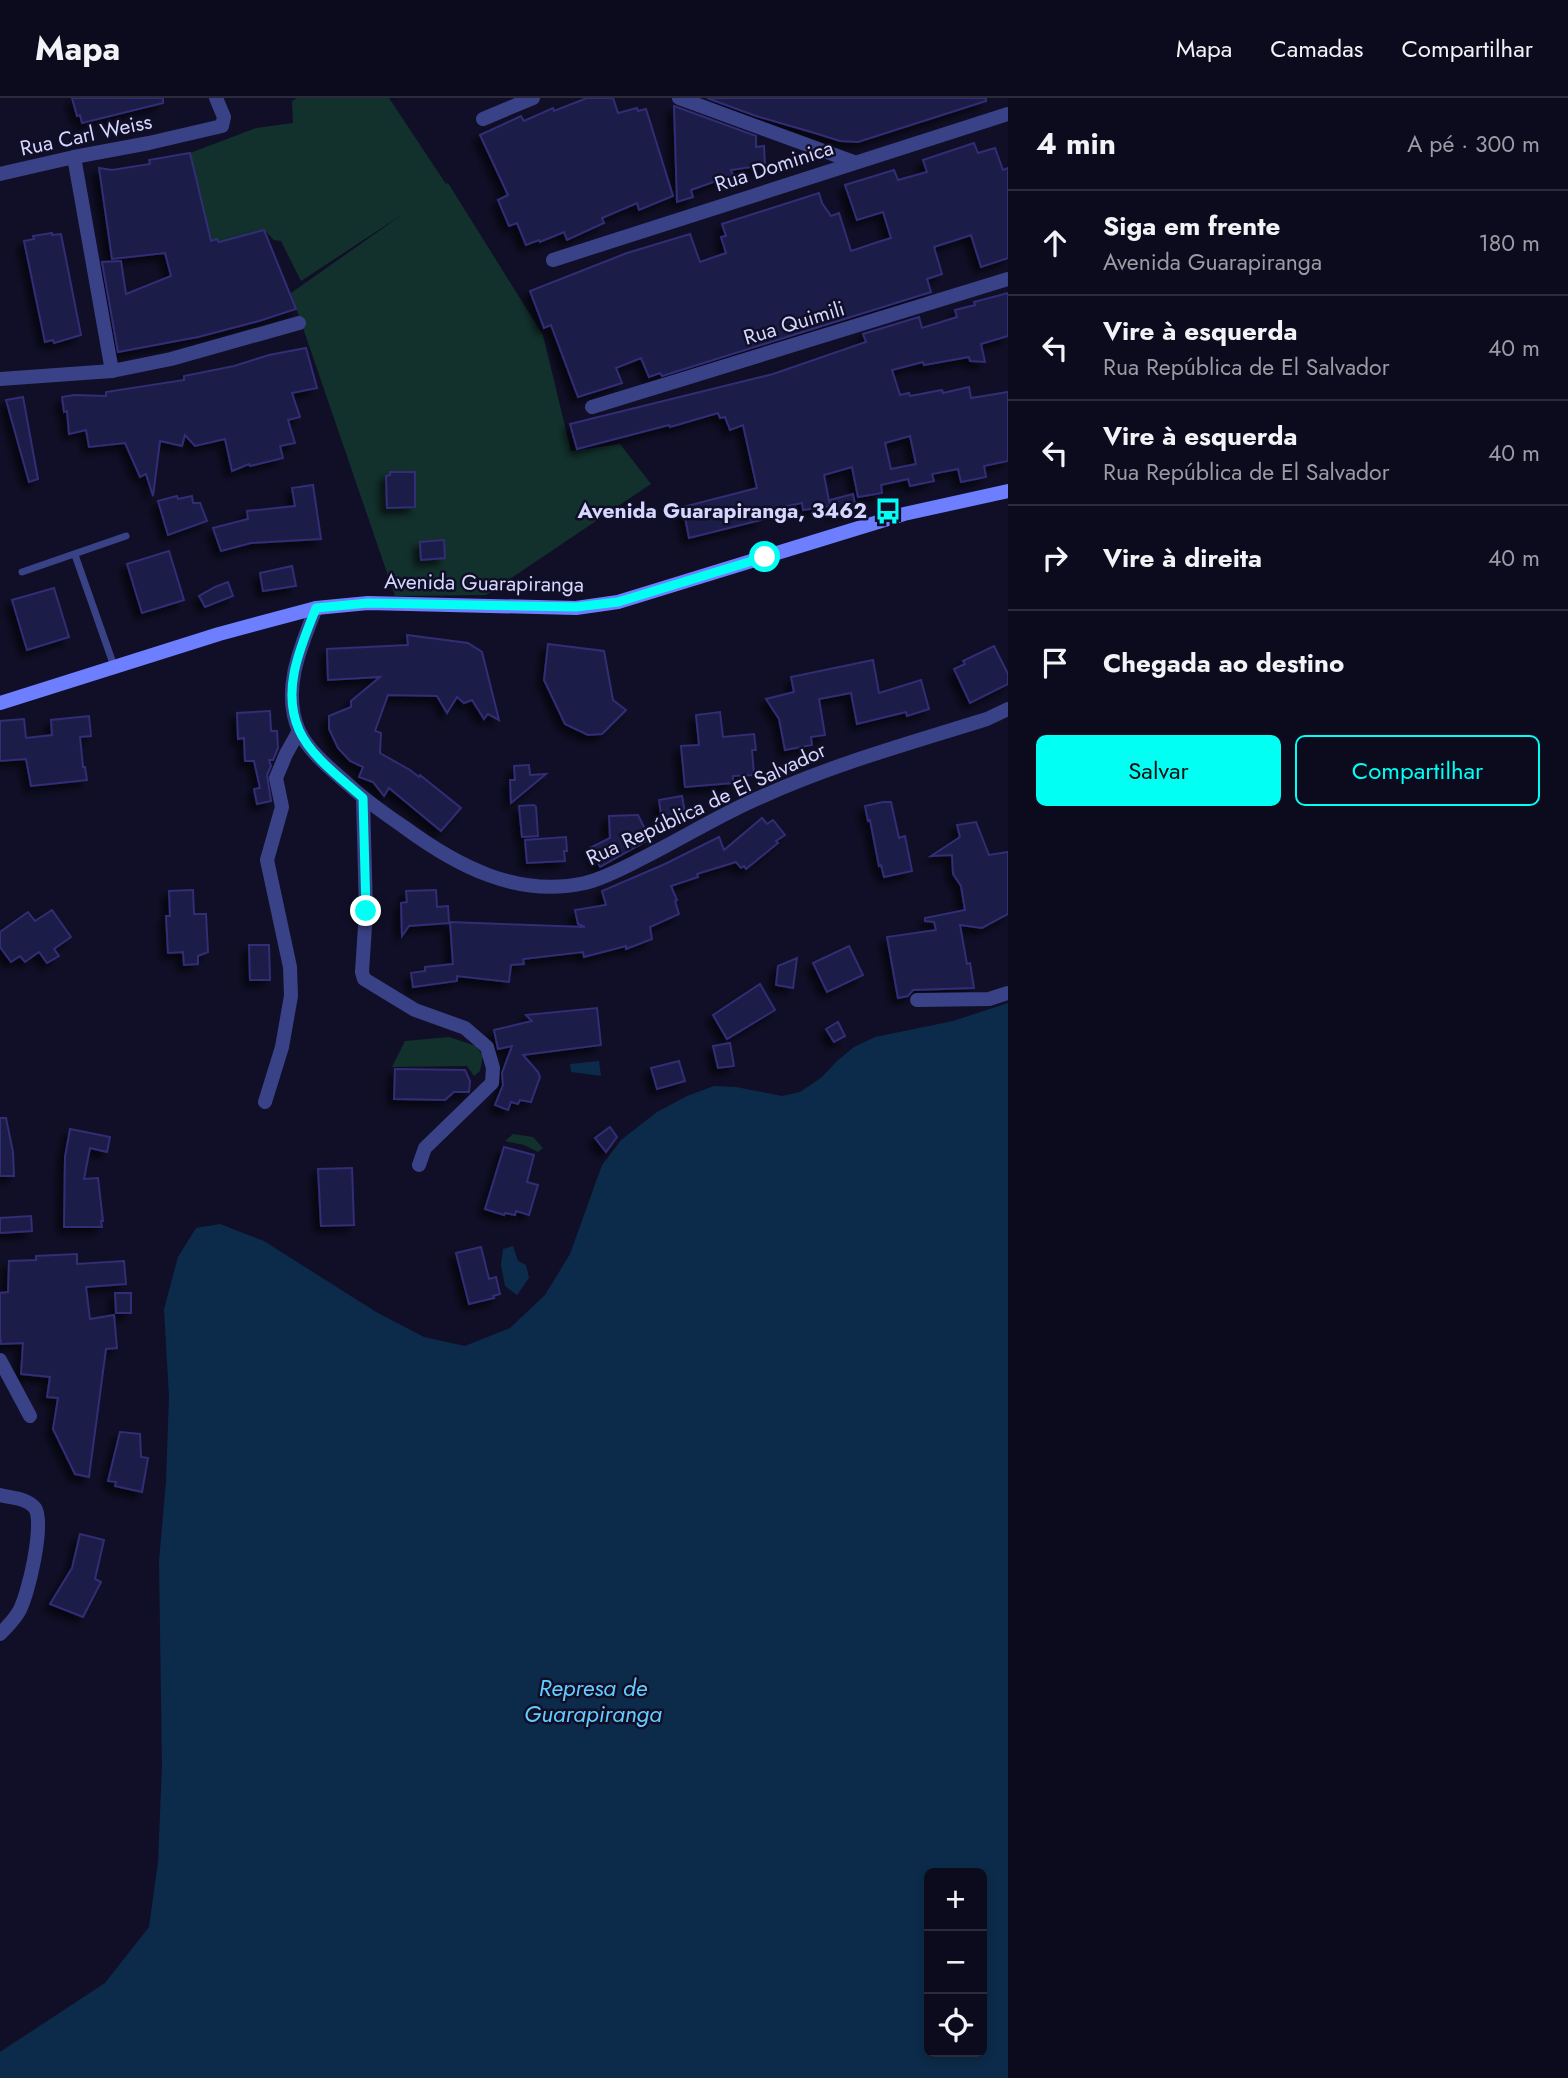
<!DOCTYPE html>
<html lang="pt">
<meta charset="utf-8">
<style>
:root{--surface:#0c0b1d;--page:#151426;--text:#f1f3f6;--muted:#9a9ba4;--line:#2c2b3b;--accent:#02fff4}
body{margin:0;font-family:Jost,sans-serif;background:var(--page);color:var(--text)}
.controls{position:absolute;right:21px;bottom:21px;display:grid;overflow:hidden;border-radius:10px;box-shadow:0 4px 10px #0003}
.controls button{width:63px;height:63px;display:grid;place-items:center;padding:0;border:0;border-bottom:2px solid var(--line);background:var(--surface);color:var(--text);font:35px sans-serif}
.stop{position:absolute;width:21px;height:21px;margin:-16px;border:5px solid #02fff4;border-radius:50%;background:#fff}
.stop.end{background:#02fff4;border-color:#fff;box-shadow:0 2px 7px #0008}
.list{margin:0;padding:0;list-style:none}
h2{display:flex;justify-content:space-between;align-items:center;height:91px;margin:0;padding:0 28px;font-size:30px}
h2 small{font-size:23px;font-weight:400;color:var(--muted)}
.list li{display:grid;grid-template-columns:46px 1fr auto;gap:21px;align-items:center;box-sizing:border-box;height:105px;padding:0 28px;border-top:2px solid var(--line)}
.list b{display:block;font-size:26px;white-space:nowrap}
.list p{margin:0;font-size:23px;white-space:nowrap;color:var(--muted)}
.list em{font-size:23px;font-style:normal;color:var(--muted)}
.actions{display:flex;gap:14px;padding:21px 28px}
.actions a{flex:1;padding:16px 0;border:2px solid var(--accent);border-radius:10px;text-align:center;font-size:24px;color:var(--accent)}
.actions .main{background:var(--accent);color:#111}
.icon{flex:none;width:38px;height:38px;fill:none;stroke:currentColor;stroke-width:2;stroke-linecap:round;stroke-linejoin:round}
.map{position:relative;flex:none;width:1008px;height:1980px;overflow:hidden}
header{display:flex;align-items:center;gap:42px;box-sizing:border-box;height:98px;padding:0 35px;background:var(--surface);border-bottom:2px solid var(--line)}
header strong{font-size:33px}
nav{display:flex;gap:38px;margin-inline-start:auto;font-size:24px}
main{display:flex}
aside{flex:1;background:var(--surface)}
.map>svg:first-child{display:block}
.green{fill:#12312c}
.water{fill:#0c2b4a;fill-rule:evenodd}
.building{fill:#1e1b48;stroke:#312d75;stroke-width:2;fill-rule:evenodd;filter:url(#shadow)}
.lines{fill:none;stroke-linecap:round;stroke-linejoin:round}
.lane{stroke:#3a4287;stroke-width:7}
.street{stroke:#3a4287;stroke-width:14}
.secondary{stroke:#6d7eff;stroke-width:14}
.route{stroke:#02fff4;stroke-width:9}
.labels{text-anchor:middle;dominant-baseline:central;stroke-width:5;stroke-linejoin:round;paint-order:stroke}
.street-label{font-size:21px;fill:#d6d7ff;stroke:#100f27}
.poi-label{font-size:21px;font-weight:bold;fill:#d6d7ff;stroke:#100f27;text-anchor:end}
.water-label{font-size:23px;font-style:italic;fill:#64cdff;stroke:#100f27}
</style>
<header>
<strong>Mapa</strong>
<nav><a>Mapa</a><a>Camadas</a><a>Compartilhar</a></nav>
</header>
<main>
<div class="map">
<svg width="1008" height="1980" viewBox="0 0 1008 1980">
<defs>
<filter id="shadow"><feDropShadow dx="-6" dy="6" stdDeviation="3.5" flood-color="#0009"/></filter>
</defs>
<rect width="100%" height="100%" fill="#100f27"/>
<!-- green -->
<g class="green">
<path d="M297,0h92l57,86 2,-1 95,152 28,116 49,-7 31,40 -165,111 -91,1 -104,-303 112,-79 -102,67 -20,-40 -7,-1 -10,-10 -36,10 -17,1 -21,-88 66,-25 37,-5 -1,-22z"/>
<path d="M449,939l27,9 7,10 -3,15 -6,5 -7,-10 -75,1 13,-26z"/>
<path d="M513,1036l20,3 10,11 -5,4 -14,-7 -19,-4z"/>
</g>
<!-- water -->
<g class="water">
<path d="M1008,905v1075h-1008v-26l105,-69 44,-56 9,-65 4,-96 -3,-205 7,-80 3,-84 -5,-88 14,-52 18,-29 24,-4 44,17 112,71 48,25 41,9 45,-18 35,-33 25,-41 32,-89 19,-25 36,-28 30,-16 27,-10 22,1 46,9 18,-4 22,-15 15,-16 17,-14 21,-10 78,-16zM929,1775h53v179h-53z"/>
<path d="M599,963l2,15 -30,-4 -1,-8z"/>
<path d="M513,1148l5,15 8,4 3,13 -12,17 -12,-9 -4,-21 2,-16z"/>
</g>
<!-- building -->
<g class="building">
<path d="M72,0h91v5l-81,20 -2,-8 -3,1z"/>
<path d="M587,0h26l5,15 19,-5 1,3 8,-2 27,87 -34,14 -2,-7 -35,15 2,5 -37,17 -3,-8 -24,10 -1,-2 -13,5 -9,-22 -8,3 -11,-26 10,-5 -28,-60 41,-19 3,5 29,-13 1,3z"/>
<path d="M707,0h279v3l-128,41 -18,-1 -22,-7 -62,-18z"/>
<path d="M674,8l82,30v11l8,-1 1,19 -34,5 2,5 -42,15 2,7 -16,5z"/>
<path d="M974,45l4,10 17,-5 8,22 5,-2v90l-27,9 -10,-32 -12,4 -25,8 8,27 -15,5 4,13 -269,84 -2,-3 -11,4 -8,-19 -25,10 6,15 -44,14 -27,-72 -7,3 -14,-37 97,-38 63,-19 10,28 26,-9 -5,-16 5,-1 -4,-12 97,-31 3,10 9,13 8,-3 12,38 27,-9 13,-4 -8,-26 -26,8 -12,-35 49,-15 4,10 29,-8 -4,-12z"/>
<path d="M190,55l21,88 6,-2 2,3 45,-12 32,79 -37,12 -61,16 -80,15 -16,-90 19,-1 5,33 45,-18 -6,-23 -53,6 -13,-91 13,2 38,-6 -1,-4z"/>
<path d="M52,135v2l9,-1 20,101 -27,8 -1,-3 -8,2 -21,-101 10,-2 -1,-3z"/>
<path d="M1008,195v43l-27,8 4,18 -15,-1 -1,-4 -45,8 -1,-3 -31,8 8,25 9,-2 1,3 32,-6 1,3 26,-6 2,11 37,-6v69l-24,5 2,11 -25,5 -3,-13 -26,5 2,7 -24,5 -2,-7 -27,6 1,8 -24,4 -6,-30 -28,8 6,31 -27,4 -1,-7 -43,9 2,8 -72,18 -6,-31 74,-19 -14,-63 -13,5 -5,-13 -5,1 -2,-5 -48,14 -1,-2 -92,24 -7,-25 203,-50 93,-32 -3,-8 56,-17 3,11 35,-11 -2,-7 20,-5 -1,-3zM910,338l6,28 -25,5 -6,-26z"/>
<path d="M306,250l11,40 -25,5 8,24 -12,3 7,23 -15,3 3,12 -33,8 -1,-2 -17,7 -7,-32 -30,7 -10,-11 -3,11 -22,-5 -7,55 -7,-22 -6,3 -15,-34 -36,4 -3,-17 -17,4 -2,-23 -3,1 -2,-15 12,-2 32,1v-4l78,-12v-4l50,-10 35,-11z"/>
<path d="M23,299l15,82 -9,3 -23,-82z"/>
<path d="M390,374h25v35l-28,1 -1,-32 4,-1z"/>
<path d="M313,387l8,54 -70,4 -30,8 -8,-23 35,-9 -1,-8 48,-5 -3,-18z"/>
<path d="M853,396l3,14 -23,6 -3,-14z"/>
<path d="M177,398l1,3 14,-3 1,7h7l7,18 -39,14 -10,-34z"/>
<path d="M444,442l1,18 -24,2 -1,-18z"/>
<path d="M169,453l15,49 -42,13 -15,-49z"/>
<path d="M292,468l4,20 -33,5 -3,-18z"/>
<path d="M228,484l5,14 -28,11 -6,-11 16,-9z"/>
<path d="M54,490l15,49 -42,13 -15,-50z"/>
<path d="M407,537l61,8 14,9 17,68 -11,-6 -4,5 -12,-19 -8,3 -7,-6 -10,16 -10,-17 -49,-1 -13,36 6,2 -1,20 30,17 9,7 1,-2 41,33 -20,23 -52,-43 -5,8 -11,-14 -14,-5 4,-10 -13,-6 -12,-13 -9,-19v-13l22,-9v-6l29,-24 -52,3 -1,-31 81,-4z"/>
<path d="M548,546l56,7 9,49 13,10 -24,24 -14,1 -23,-11 -21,-44z"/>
<path d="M994,548l14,28v10l-38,19 -16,-34 11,-5 -2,-3z"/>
<path d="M873,562l6,33 42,-13 8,29 -22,7 -1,-4 -49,12 -6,-31 -32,6 6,36 -14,2 1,8 -27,5 -6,-31 -13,-20 28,-7 -3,-15z"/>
<path d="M270,613l1,20h6l1,17 -5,12h-4l2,6 -4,9 4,26 -14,3 -3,-15 6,-1 -6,-27h-9l-1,-23 -6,1 -1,-26z"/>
<path d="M720,614l3,25 31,-3 2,16h-4l2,25 -21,1v7l-48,4 -4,-41 18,-1 -3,-30z"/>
<path d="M89,618l2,20 -11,1 3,30h2l2,13 -56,6 -5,-27 -26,2v-40l24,-2 2,19 26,-3 -1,-15z"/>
<path d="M529,667l1,10 16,-1 -35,29 -1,-23h5l-1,-14z"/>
<path d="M682,698l4,22 -24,4 -3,-22z"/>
<path d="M883,704h8l8,36 6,-2 7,35 -28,6 -3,-12 -2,1 -9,-46 -2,1 -3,-15z"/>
<path d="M534,707l2,2 2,29 -16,1 -3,-31z"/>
<path d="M638,717l12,24 -50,28 -10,-19 20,-10 -1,-22z"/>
<path d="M762,720l5,6 6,-4 12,15 -9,6 2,2 -32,26 -2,-3 -3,2 -5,-6 -39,12 1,3 -27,9 6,14 -2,1 4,13 -29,13 2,12 -26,10v-3l-42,11 -1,-5 -60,7 1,5 -13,1 -2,17 -52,-6v5l-44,6 -2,-14 14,-2v-4l28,-3 -3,-42 135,5 -7,-3 -3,-14 31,-5 -4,-14 63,-27 54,-27 5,13z"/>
<path d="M976,724l13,33 19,-3v62l-26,14 -22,-3 7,39 3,-1 4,25 -61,2 -5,6 -10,2 -11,-61 49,-7 -2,-8 -9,-1v-3l40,-8 -4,-24 -8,-12 -1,-19 -21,1 29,-19 -3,-12z"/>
<path d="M566,739l1,14h-3l1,10 -38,2 -2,-23z"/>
<path d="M193,792l1,24h12l2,38 -10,4v8l-14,1 -1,-13 -15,1 -2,-37h4l-1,-25z"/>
<path d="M436,792l1,17 11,-1 1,17 -40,3 -7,10 -1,-33 6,-1 -1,-11z"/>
<path d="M52,812l19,27 -17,12 5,7 -12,7 -8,-11 -14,10 -5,-6 -9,6 -11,-15v-15l28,-20 7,9z"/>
<path d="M249,847h20l1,35h-20z"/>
<path d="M849,848l14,29 -36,17 -14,-29z"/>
<path d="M797,860l-4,30 -17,-3 2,-19z"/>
<path d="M760,886l15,26 -48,29 -14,-24z"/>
<path d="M597,910l4,37 -78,10 15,17 2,5 -9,25 -11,-2 -2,4 -7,-2 -3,8 -13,-5 8,-20 -1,-12 10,-27 -14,3 -4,-19 38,-9 -6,-6z"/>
<path d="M838,924l7,14 -11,6 -8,-13z"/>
<path d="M730,945l4,23 -16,2 -5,-22z"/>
<path d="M679,963l6,20 -28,8 -6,-21z"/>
<path d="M395,971l70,1 5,11 -1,11h-15l-9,8 -51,-1z"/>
<path d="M0,1020h6l7,34 1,24h-14z"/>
<path d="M610,1029l7,10 -11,15 -11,-14z"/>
<path d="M70,1031l40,8 -3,15 -17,-4 -6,31 14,-1 5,43h-2l1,6h-38l1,-70z"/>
<path d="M504,1049l30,8 -7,27 11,3 -9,30 -13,-4 -1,4 -10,-2 -1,2 -19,-6z"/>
<path d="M352,1070l2,57 -33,1 -3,-57z"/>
<path d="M31,1118l1,15 -32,2v-15z"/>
<path d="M481,1149l8,32 7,-2 4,17 -7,2 1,2 -25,6 -13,-51z"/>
<path d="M77,1156v10l47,-3 2,23 -40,3 4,32 24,-4 3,33 -11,1 -17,128 -14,-3 -22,-45 5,-31 -11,-1 3,-20 -29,-3 2,-31 -22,1 -1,-9v-42l8,-1 1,-31 27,-1v-4z"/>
<path d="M115,1195h16v20h-15z"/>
<path d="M120,1334l20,2 1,23 7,1 -6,34 -27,-6 1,-4 -8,-1z"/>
<path d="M80,1436l24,6 -9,39 6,3 -18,35 -33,-13 22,-36z"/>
</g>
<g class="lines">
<!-- lane -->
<g class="lane">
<path d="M75,457l39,111"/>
<path d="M22,474l104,-36"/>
</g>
<!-- street -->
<g class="street">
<path d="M679,0l175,64"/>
<path d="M483,21l50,-21"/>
<path d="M74,59l38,214"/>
<path d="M0,76l74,-17 75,-14 73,-17 2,-9 -8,-19"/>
<path d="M553,162l455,-146"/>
<path d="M0,281l112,-8 59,-12 128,-36"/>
<path d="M592,309l416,-128"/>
<path d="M316,510c-15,38 -35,82 -17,123 10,21 33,39 50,54 17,16 36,29 55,42 53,39 113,71 181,56 20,-5 40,-16 58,-25 40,-20 78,-44 118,-61 73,-33 149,-54 226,-78l21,-10"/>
<path d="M363,700l3,113 -4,61 2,7 51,31 50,18 22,19 6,21 -1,15 -67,65 -6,17"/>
<path d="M917,902l72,-1 19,-6"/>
<path d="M265,1004l17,-55 9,-51 -1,-29 -23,-107 15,-53 -6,-29 10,-24 13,-23"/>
<path d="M0,1262l30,56"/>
<path d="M0,1397c12,3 27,3 35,13 10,15 -7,90 -17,105 -5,8 -12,15 -18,21"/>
</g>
<!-- secondary -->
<path class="secondary" d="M0,605l219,-69 97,-26 52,-5 208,5 42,-6 286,-88 104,-23"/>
</g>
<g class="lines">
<!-- route -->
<path class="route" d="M366,813l-3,-113c-21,-19 -52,-41 -64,-68 -18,-41 2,-84 17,-122l52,-5 208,4 42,-5 147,-45"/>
</g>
<!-- icons -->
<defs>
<g id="bus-bare" transform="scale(2.1)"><path d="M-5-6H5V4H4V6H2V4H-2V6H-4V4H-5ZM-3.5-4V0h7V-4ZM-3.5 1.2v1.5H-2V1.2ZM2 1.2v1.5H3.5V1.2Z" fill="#02fff4" stroke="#100f27" stroke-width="2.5" paint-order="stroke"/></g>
</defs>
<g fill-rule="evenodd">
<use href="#bus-bare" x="888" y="413"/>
</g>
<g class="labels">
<!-- street labels -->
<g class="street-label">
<text transform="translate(86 37) rotate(-12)">Rua Carl Weiss</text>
<text transform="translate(774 68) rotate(-18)">Rua Dominica</text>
<text transform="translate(794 225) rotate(-17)">Rua Quimili</text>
<text transform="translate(484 485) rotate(1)">Avenida Guarapiranga</text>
<text transform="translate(706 706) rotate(-25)">Rua República de El Salvador</text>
</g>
<!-- poi labels -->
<g class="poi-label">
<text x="867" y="413">Avenida Guarapiranga, 3462</text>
</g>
<!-- water labels -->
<g class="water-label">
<text x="593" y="1590">Represa de<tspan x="593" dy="26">Guarapiranga</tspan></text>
</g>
</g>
</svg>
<div class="controls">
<button>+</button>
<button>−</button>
<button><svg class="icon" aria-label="locate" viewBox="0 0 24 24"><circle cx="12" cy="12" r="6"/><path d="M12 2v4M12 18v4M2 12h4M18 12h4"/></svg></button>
</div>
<div class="stop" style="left:765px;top:459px"></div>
<div class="stop end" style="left:366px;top:813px"></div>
</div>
<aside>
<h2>4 min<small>A pé · 300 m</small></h2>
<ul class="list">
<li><svg class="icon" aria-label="ahead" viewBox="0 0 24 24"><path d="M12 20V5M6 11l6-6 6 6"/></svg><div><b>Siga em frente</b><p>Avenida Guarapiranga</p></div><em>180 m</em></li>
<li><svg class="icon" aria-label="left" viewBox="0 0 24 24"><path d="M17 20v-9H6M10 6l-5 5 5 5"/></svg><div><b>Vire à esquerda</b><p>Rua República de El Salvador</p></div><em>40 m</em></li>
<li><svg class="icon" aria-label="left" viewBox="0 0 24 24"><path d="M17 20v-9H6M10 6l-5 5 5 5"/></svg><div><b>Vire à esquerda</b><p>Rua República de El Salvador</p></div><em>40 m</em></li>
<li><svg class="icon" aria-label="right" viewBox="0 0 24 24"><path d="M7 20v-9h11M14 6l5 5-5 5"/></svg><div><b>Vire à direita</b></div><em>40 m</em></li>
<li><svg class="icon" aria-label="arrive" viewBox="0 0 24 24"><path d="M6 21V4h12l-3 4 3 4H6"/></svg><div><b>Chegada ao destino</b></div></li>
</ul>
<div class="actions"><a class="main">Salvar</a><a>Compartilhar</a></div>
</aside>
</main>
